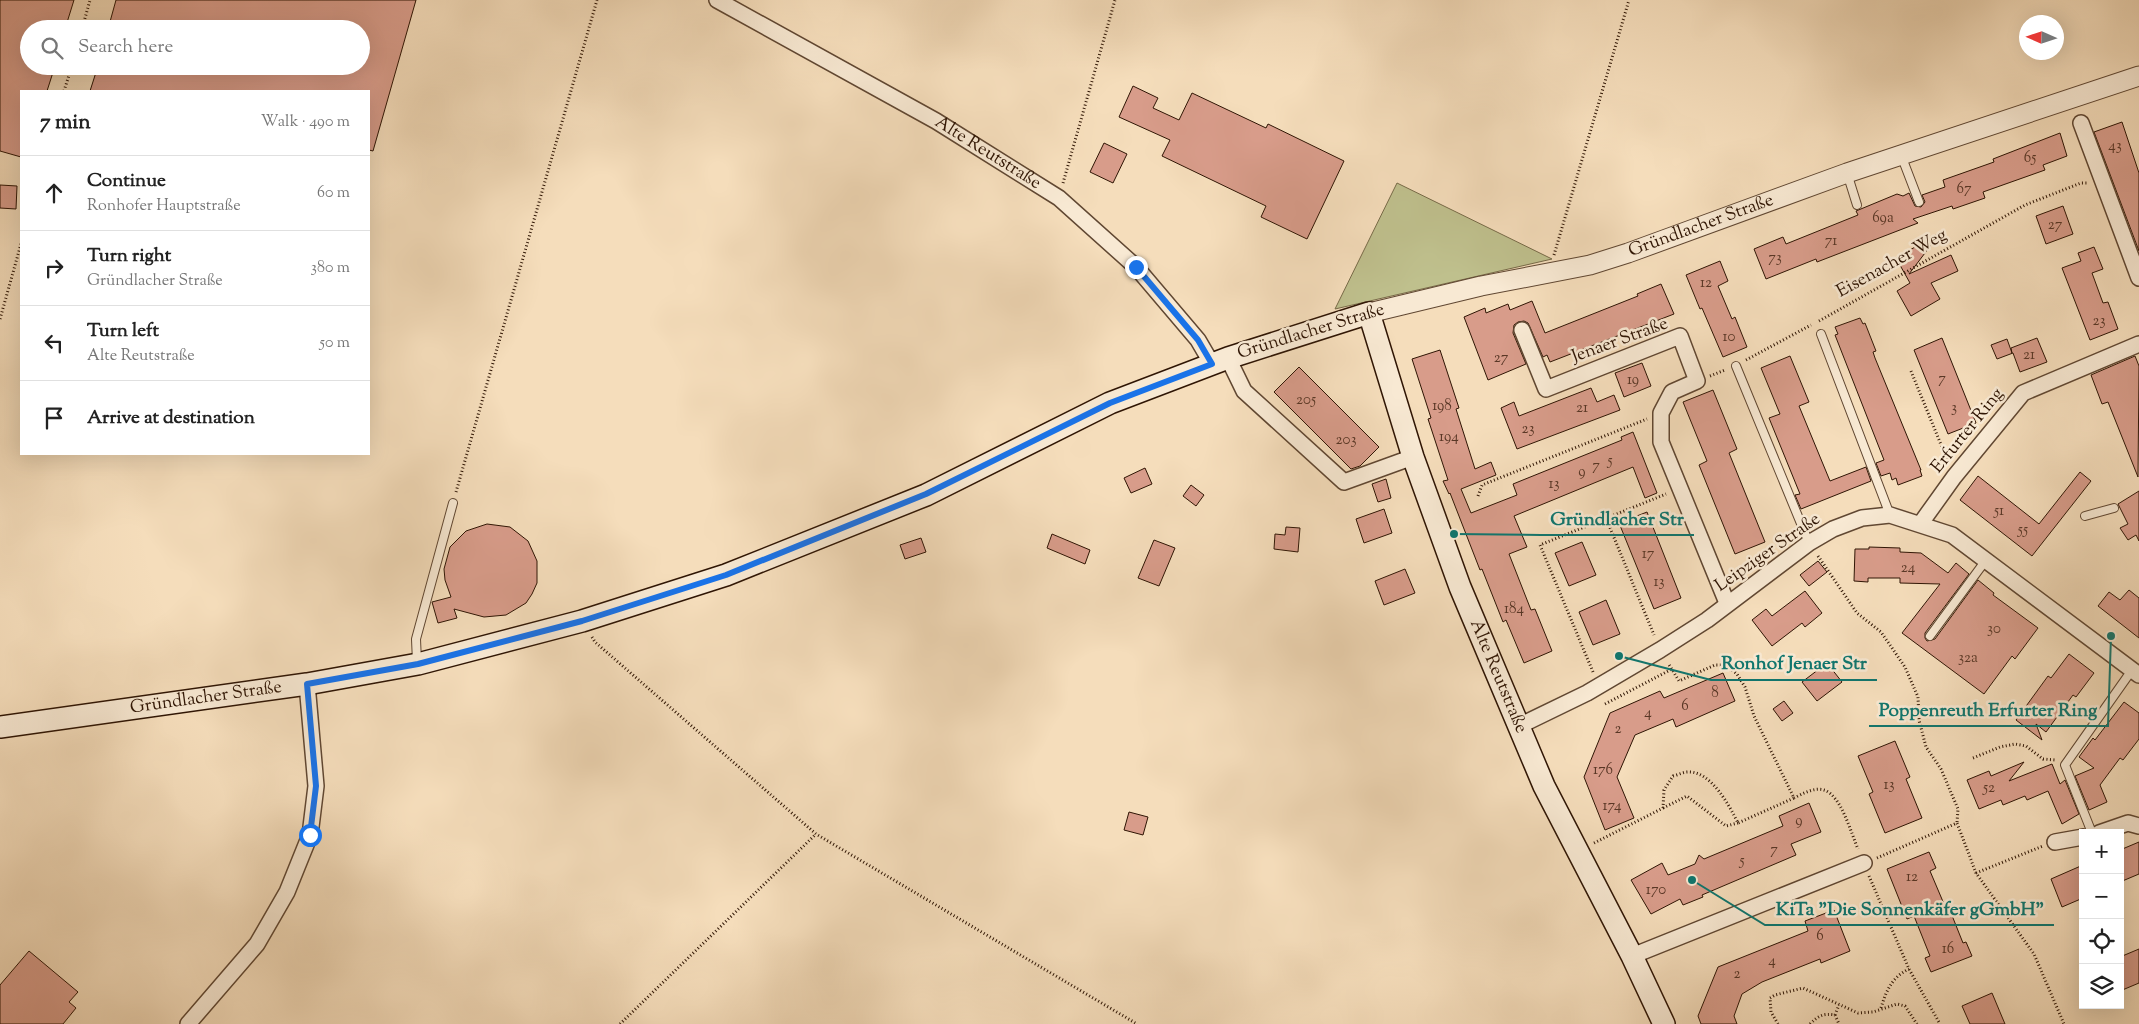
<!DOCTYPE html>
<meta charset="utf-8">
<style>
:root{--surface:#fff;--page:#f2f2f2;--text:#222;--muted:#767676;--line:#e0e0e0}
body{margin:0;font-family:"Sorts Mill Goudy",serif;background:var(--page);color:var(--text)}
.controls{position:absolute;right:15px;bottom:15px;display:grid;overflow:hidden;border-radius:0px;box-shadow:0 5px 20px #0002}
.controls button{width:45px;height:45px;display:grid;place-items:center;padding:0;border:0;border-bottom:1px solid var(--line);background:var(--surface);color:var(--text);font:25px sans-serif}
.compass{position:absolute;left:2019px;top:15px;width:45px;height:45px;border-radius:50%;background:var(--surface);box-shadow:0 5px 20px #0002;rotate:273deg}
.stop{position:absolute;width:15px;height:15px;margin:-11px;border:4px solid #1a73e8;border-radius:50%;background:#fff}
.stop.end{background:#1a73e8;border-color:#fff;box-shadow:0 1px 5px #0008}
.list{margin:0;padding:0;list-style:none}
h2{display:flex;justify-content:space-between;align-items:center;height:65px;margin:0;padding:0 20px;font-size:21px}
h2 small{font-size:16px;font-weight:400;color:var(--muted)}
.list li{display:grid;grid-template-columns:32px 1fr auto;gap:15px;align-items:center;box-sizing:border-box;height:75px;padding:0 20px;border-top:1px solid var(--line)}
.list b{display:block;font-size:19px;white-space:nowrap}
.list p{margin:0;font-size:16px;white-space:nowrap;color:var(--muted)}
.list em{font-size:16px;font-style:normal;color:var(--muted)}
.icon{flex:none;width:28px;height:28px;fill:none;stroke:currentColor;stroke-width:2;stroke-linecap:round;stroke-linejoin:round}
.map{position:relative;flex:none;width:2139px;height:1024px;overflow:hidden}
.search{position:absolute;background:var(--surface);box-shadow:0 5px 20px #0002;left:20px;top:20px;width:350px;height:55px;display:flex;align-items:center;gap:12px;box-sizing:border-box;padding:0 18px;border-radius:28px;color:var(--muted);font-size:19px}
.panel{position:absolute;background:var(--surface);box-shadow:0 5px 20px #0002;left:20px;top:90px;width:350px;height:365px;border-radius:0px}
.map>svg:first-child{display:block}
.green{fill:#bfc08d;stroke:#776a48}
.building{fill:#d89c8a;stroke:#2f1504}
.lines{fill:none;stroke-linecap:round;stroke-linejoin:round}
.service-casing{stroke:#604732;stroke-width:10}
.minor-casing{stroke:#604732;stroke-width:18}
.tertiary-casing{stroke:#604732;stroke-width:21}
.secondary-casing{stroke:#2f1504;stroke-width:24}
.path{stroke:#2f1504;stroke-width:3;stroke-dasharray:1 2.5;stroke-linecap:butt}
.service{stroke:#f8e9d3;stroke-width:8}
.minor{stroke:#f8e9d3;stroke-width:15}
.tertiary{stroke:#f8e9d3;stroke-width:19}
.secondary{stroke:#f8e9d3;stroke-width:21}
.route{stroke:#1a73e8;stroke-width:6}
.labels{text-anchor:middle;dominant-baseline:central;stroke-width:5;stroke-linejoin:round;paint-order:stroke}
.number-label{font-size:15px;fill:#593726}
.street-label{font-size:18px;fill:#2f1504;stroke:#f8e9d3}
.leader{fill:none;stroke:#0f766e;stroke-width:2}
.callout-dot{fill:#0f766e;stroke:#f8e9d3;stroke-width:2}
.callout-label{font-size:19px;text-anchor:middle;font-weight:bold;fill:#0f766e;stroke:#f8e9d3;stroke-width:5;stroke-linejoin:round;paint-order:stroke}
</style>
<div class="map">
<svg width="2139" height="1024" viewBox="0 0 2139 1024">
<rect width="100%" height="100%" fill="#f5ddbb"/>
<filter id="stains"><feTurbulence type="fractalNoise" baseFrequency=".004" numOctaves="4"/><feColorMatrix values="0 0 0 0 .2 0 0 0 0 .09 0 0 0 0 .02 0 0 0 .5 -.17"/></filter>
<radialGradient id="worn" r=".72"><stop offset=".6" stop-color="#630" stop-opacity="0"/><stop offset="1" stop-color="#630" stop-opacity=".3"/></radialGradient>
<!-- green -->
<path class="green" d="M1397,183l155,76 -217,50z"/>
<!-- building -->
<g class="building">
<path d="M0,0h74l-9,29h-36v37h26l-8,25h-26v66l-21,-6z"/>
<path d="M116,0h300l-43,151 -4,-1v-59h-279l8,-25h263v-37h-253z"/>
<path d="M1133,86l25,12 -5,10 26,12 13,-27 74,35 2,-4 76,37 -37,78 -46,-22 5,-11 -104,-50 8,-16 -51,-23z"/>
<path d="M2122,122l17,51v78l-45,-119z"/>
<path d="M2060,133l7,23 -24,9 2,5 -62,22 2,6 -32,11 -1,-3 -39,13 5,4 -101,39 -1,-3 -50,20 -12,-30 29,-12 3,7 72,-29 -2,-4 41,-17 6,2 6,-3 6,13 6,1 4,-5 -3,-7 23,-8 -2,-7 51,-18 -1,-3z"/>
<path d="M1104,143l23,11 -14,29 -23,-11z"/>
<path d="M0,185l17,1 -1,23 -16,-1z"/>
<path d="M2063,206l10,28 -27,10 -10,-28z"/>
<path d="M1941,232l-32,42 42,-19 7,16 -27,12 9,16 -29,17 -14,-25 13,-8 -14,-25z"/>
<path d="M2094,247l9,22 -11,4 11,30 5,-1 10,27 -28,11 -28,-72 19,-7 -3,-8z"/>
<path d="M1720,261l8,20 -10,5 14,33 3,-2 12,30 -24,10 -21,-49 -2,1 -14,-34z"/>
<path d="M1661,284l13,30 -124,48 -3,-7 -4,2 -15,-34 -4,-2 -6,1 -4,3 -1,8 13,31 -38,16 -24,-63 21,-9 1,5 22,-9 2,6 22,-9 13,32 93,-37 -1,-2z"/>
<path d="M1860,318l3,6 2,-1 11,28 -3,1 2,6 46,112h-1l2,6 -24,9 -2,-7 -4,2 -2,-7 -9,3 -5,-13 8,-3 -49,-125 3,-1 -3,-7z"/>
<path d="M1942,338l34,85 -28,11 -34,-84z"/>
<path d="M2037,338l10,24 -27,10 -7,-19 -16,6 -6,-14 16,-6 5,14 -1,-5z"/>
<path d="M1440,350l19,58 -3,1 19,60 16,-7 5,13 -35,14 10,24 46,-18 -4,-11 109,-44 -1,-3 12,-5 24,61 -12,5 -12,-31 -119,49 13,31 -18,7 22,56 4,-1 17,42 -28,12 -18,-43 -3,2 -21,-53 -2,1 -30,-77 -1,1 -6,-13 5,-1 -20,-61 3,-1 -19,-59z"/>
<path d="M1790,356l19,46 -10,4 31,75 36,-14 5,14 -70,28 -6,-14 5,-1 -31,-76 11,-4 -19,-46z"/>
<path d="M2135,356l4,10 -1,111 -30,-75 -6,2 -11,-29z"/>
<path d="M1642,363l9,23 -27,11 -9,-24z"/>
<path d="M1299,367l80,80 -19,19 -9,3 -77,-77z"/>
<path d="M1591,388l6,14 17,-7 6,15 -103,39 -16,-41 13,-6 5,14z"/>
<path d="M1713,390l24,59 -8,4 36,89 -30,12 -36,-89 8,-4 -24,-59z"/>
<path d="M1145,468l7,16 -21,9 -7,-15z"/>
<path d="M2080,472l11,9 -59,75 -72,-56 18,-24 61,48z"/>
<path d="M1386,479l5,19 -13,4 -6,-18z"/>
<path d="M1191,485l13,10 -8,11 -13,-10z"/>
<path d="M2139,491v50l-3,-6 -8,5 -8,-12 8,-4 -10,-20z"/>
<path d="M1384,509l8,24 -28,10 -8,-24z"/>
<path d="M1647,512l34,86 -27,11 -35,-86z"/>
<path d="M487,524l23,3 18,14 9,20v22l-5,11 -6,9 -20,12 -22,2 -30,-8 3,9 -19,5 -6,-21 19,-5 -6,-17 -1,-11 6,-22 16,-16z"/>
<path d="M1286,527l14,1 -2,24 -24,-3 1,-15 10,1z"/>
<path d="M1052,534l38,16 -5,14 -38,-16z"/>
<path d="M921,538l5,14 -21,7 -5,-14z"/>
<path d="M1154,540l21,8 -16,38 -21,-8z"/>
<path d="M1582,542l14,33 -27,11 -14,-33z"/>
<path d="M1869,547l31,1v4l21,1 27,20 8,-10 13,11 -44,59v5l2,3 8,-2 43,-59 16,13 -1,2 45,33 -23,31 -3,-3 -28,38 -82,-61 38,-49 -40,-1v-5h-32v4l-14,-1 1,-32h14z"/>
<path d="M1818,561l9,11 -18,14 -9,-11z"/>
<path d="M1405,569l10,24 -31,12 -9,-24z"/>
<path d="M2129,590l10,8v40l-41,-32 11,-14 11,8z"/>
<path d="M1805,591l17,22 -17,14 -3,-4 -30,23 -20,-26 14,-11 6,7z"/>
<path d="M1606,600l14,34 -27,11 -14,-33z"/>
<path d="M2069,654l25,19 -18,24 -3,-2 -27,37 -10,-8 6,16 -26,-20 32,-44 3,2z"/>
<path d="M1827,663l15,19 -25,19 -15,-19z"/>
<path d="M1723,673l12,28 -59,26 -3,-8 -38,16 -18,42 17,41 -29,12 -21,-53 26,-64 50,-22 4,7z"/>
<path d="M1784,701l9,12 -11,8 -9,-12z"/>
<path d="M2124,702l15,11v26l-16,21 -3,-2 -20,27 7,17 -18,8 -14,-34 19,-8 -15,-11 14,-19 2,2z"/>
<path d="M1895,741l15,36 -4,2 16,39 -37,15 -16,-39 4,-2 -15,-36z"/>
<path d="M2024,762l-15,19 43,-17 8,20 5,-4 14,34 -17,10 -14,-33 -21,9 -2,-4 -22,9 -2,-5 -22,9 -12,-29 22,-9 2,5z"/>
<path d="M1809,803l12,29 -30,12 5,11 -94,40 1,2 -20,8 -3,-6 -29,15 -20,-34 31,-17 6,12 27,-11 4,-9 5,4 79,-33 -4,-10z"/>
<path d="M1129,812l19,5 -5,18 -19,-5z"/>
<path d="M2139,842v32l-19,8v-32z"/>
<path d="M1929,852l7,16 -6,3 14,33 3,-1 16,40 3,-1 6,14 -41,16 -6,-14 5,-2 -16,-40 -7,3 -20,-50z"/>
<path d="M2083,865v33l-21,9 -11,-28z"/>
<path d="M1834,910l16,41 -29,12 -1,-4 -58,23 -20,12 -8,22 3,8h-36l-3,-8 20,-49 90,-36 -3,-10z"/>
<path d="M2139,949v34l-19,8v-34z"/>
<path d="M29,951l49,41 -9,10 7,6 -13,16h-63v-39z"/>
<path d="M1992,993l13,31h-35l-8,-18z"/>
</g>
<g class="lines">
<!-- service casing -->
<g class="service-casing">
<g id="service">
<path d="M1901,155l18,47"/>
<path d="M1847,173l10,32"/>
<path d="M1821,334l69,181"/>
<path d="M1736,366l73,177"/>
<path d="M2085,516l29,-8"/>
<path d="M1930,636l56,-76"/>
<path d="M417,662l-1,-23 37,-136"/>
<path d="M2092,833l-27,-68 67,-95"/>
</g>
</g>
<!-- minor casing -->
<g class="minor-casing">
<g id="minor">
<path id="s1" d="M717,0l219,121 123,77 77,69 62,73 14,24"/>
<path d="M2081,123l58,155"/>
<path d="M1522,330l24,59 134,-53 17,45 -25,11 -11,21v29l66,161"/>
<path d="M1228,358l16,33 100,91 69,-25"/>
<path d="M1921,523l33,-46 69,-84 116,-49"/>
<path d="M1519,726l68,-33 73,-43 47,-30 102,-77 24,-14 29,-11 28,-3 62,20 187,140"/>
<path d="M2099,833l29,-10 11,3"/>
<path d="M2055,842l28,-5"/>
<path d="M1632,956l232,-93"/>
<path d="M188,1024l69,-80 30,-52 23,-57 6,-49 -9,-102"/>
</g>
</g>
<!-- tertiary casing -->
<g class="tertiary-casing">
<g id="tertiary">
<path id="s2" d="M1369,313l112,-27 109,-21 38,-12 219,-80 292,-97"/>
</g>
</g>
<!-- secondary casing -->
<g class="secondary-casing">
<g id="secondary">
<path id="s3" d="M0,727l307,-43 111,-20 164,-43 144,-46 200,-80 184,-92 118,-45 141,-45 44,144 47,130 84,199 88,170 32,68"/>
</g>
</g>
<!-- path -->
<g class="path">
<path d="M82,29l8,-29"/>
<path d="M64,91l8,-25"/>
<path d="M1063,183l52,-183"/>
<path d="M1554,255l75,-255"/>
<path d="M0,319l21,-75"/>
<path d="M1819,321l206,-116 56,-22h7"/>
<path d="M1746,360l65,-35"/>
<path d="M1911,371l37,91"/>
<path d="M1710,376l15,-6"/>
<path d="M456,492l141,-492"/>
<path d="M1478,496l4,-11 165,-66"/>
<path d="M1606,518l48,117"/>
<path d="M1818,556l39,57 24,19 24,35 13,30 1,23 7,27 15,22 17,40 -1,14"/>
<path d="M592,637l3,5 221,192 321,190"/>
<path d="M1593,672l-53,-127 126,-51"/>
<path d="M1605,704l67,-35"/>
<path d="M1973,758l27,-11 15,-3 11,2 17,13 12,1"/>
<path d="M1794,798c8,-4 20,-11 30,-8 17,5 27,43 34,59"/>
<path d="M1663,808l24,-12 39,30 12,-3"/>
<path d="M1594,843l69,-35 1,-18 9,-14c5,-1 10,-4 15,-4 23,-1 41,33 50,51l56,-25 -40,-82 -9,-29 -8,-13 -11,-9h-11l-36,16 -11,-18"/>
<path d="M1877,858l80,-35 19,50 58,81 30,70"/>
<path d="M1976,873l67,-27"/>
<path d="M1869,876l40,93 31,55"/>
<path d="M1881,1008c5,-17 11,-31 28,-39"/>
<path d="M1835,1015l4,-10"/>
<path d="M620,1024l196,-190"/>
<path d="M1778,1024l-7,-12 -1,-14 5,-3 28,-7 55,25 15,-1 24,-8 8,2 12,18"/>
<path d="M1810,1024c8,-8 13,-11 25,-9l4,9"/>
</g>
<!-- service -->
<use href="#service" class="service"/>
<!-- minor -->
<use href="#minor" class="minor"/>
<!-- tertiary -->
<use href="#tertiary" class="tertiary"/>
<!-- secondary -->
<use href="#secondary" class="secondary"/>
</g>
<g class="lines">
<!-- route -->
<path class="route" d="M310,835l6,-49 -9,-102 111,-20 164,-43 144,-46 200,-81 184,-91 102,-39 -14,-24 -62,-73"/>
</g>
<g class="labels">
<!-- number labels -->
<g class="number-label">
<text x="2115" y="146">43</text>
<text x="2030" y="158">65</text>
<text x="1964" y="189">67</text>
<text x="1883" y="218">69a</text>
<text x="2055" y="225">27</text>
<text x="1831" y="241">71</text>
<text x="1775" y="258">73</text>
<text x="1706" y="283">12</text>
<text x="2099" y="321">23</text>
<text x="1729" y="337">10</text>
<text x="2029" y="355">21</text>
<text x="1501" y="358">27</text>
<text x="1942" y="379">7</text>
<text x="1633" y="380">19</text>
<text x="1306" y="400">205</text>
<text x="1442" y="406">198</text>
<text x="1582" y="408">21</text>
<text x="1954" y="408">3</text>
<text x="1528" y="429">23</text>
<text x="1449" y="437">194</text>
<text x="1346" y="440">203</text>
<text x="1610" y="461">5</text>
<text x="1596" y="466">7</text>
<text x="1582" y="472">9</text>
<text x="1554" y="484">13</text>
<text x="1999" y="511">51</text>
<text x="2023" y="530">55</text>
<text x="1648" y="554">17</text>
<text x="1908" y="568">24</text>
<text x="1659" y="582">13</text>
<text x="1514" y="609">184</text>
<text x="1994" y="629">30</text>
<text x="1968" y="658">32a</text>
<text x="1715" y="693">8</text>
<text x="1685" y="706">6</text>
<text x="1648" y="713">4</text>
<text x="1618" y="729">2</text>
<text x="1603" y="770">176</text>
<text x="1889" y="785">13</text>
<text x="1989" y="788">52</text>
<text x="1612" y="806">174</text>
<text x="1799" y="821">9</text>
<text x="1774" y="850">7</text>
<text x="1742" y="861">5</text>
<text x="1912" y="877">12</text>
<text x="1656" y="890">170</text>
<text x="1820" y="936">6</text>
<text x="1948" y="949">16</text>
<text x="1772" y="961">4</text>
<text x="1737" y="974">2</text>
</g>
<!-- street labels -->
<g class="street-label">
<text stroke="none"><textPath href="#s1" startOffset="311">Alte Reutstraße</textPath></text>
<text stroke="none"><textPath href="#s2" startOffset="344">Gründlacher Straße</textPath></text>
<text transform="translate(1892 264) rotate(-29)">Eisenacher Weg</text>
<text transform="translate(1311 332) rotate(-17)">Gründlacher Straße</text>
<text transform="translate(1620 341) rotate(-20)">Jenaer Straße</text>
<text transform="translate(1968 431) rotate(-51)">Erfurter Ring</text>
<text transform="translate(1768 553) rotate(-35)">Leipziger Straße</text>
<text stroke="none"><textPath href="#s3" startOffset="1825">Alte Reutstraße</textPath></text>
<text stroke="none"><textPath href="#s3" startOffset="208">Gründlacher Straße</textPath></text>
</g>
</g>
<!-- callouts -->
<path class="leader" d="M1454 534L1541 535H1694M1619 656L1711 680H1877M2111 636L2108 726H1869M1692 880L1765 925H2054"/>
<g class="callout-dot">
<circle cx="1454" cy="534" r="5"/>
<circle cx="1619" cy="656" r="5"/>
<circle cx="2111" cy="636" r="5"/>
<circle cx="1692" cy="880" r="5"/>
</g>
<g class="callout-label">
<text x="1617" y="525">Gründlacher Str</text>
<text x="1794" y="669">Ronhof Jenaer Str</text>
<text x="1988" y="716">Poppenreuth Erfurter Ring</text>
<text x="1910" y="915">KiTa "Die Sonnenkäfer gGmbH"</text>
</g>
<rect width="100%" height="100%" filter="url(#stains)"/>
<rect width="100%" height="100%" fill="url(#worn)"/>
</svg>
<div class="controls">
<button>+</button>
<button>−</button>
<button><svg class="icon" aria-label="locate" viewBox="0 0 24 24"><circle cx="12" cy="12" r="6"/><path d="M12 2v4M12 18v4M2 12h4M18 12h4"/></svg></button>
<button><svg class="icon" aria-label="layers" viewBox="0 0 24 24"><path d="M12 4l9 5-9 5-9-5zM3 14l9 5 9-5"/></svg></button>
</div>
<svg class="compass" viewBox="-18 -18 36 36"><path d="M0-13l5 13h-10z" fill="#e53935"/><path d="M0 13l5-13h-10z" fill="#767676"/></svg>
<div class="stop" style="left:310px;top:835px"></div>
<div class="stop end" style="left:1136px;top:267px"></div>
<div class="search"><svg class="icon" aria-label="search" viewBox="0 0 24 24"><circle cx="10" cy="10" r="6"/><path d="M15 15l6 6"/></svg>Search here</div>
<section class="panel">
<h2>7 min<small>Walk · 490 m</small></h2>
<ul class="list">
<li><svg class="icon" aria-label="ahead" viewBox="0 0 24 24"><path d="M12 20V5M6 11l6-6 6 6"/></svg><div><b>Continue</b><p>Ronhofer Hauptstraße</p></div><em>60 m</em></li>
<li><svg class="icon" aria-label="right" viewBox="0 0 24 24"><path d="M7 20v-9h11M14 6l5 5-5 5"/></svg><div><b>Turn right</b><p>Gründlacher Straße</p></div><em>380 m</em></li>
<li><svg class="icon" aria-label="left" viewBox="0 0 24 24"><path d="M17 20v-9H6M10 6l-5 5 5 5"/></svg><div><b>Turn left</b><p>Alte Reutstraße</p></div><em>50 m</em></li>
<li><svg class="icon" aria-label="arrive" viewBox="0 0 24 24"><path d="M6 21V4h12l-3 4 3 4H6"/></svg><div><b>Arrive at destination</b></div></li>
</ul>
</section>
</div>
